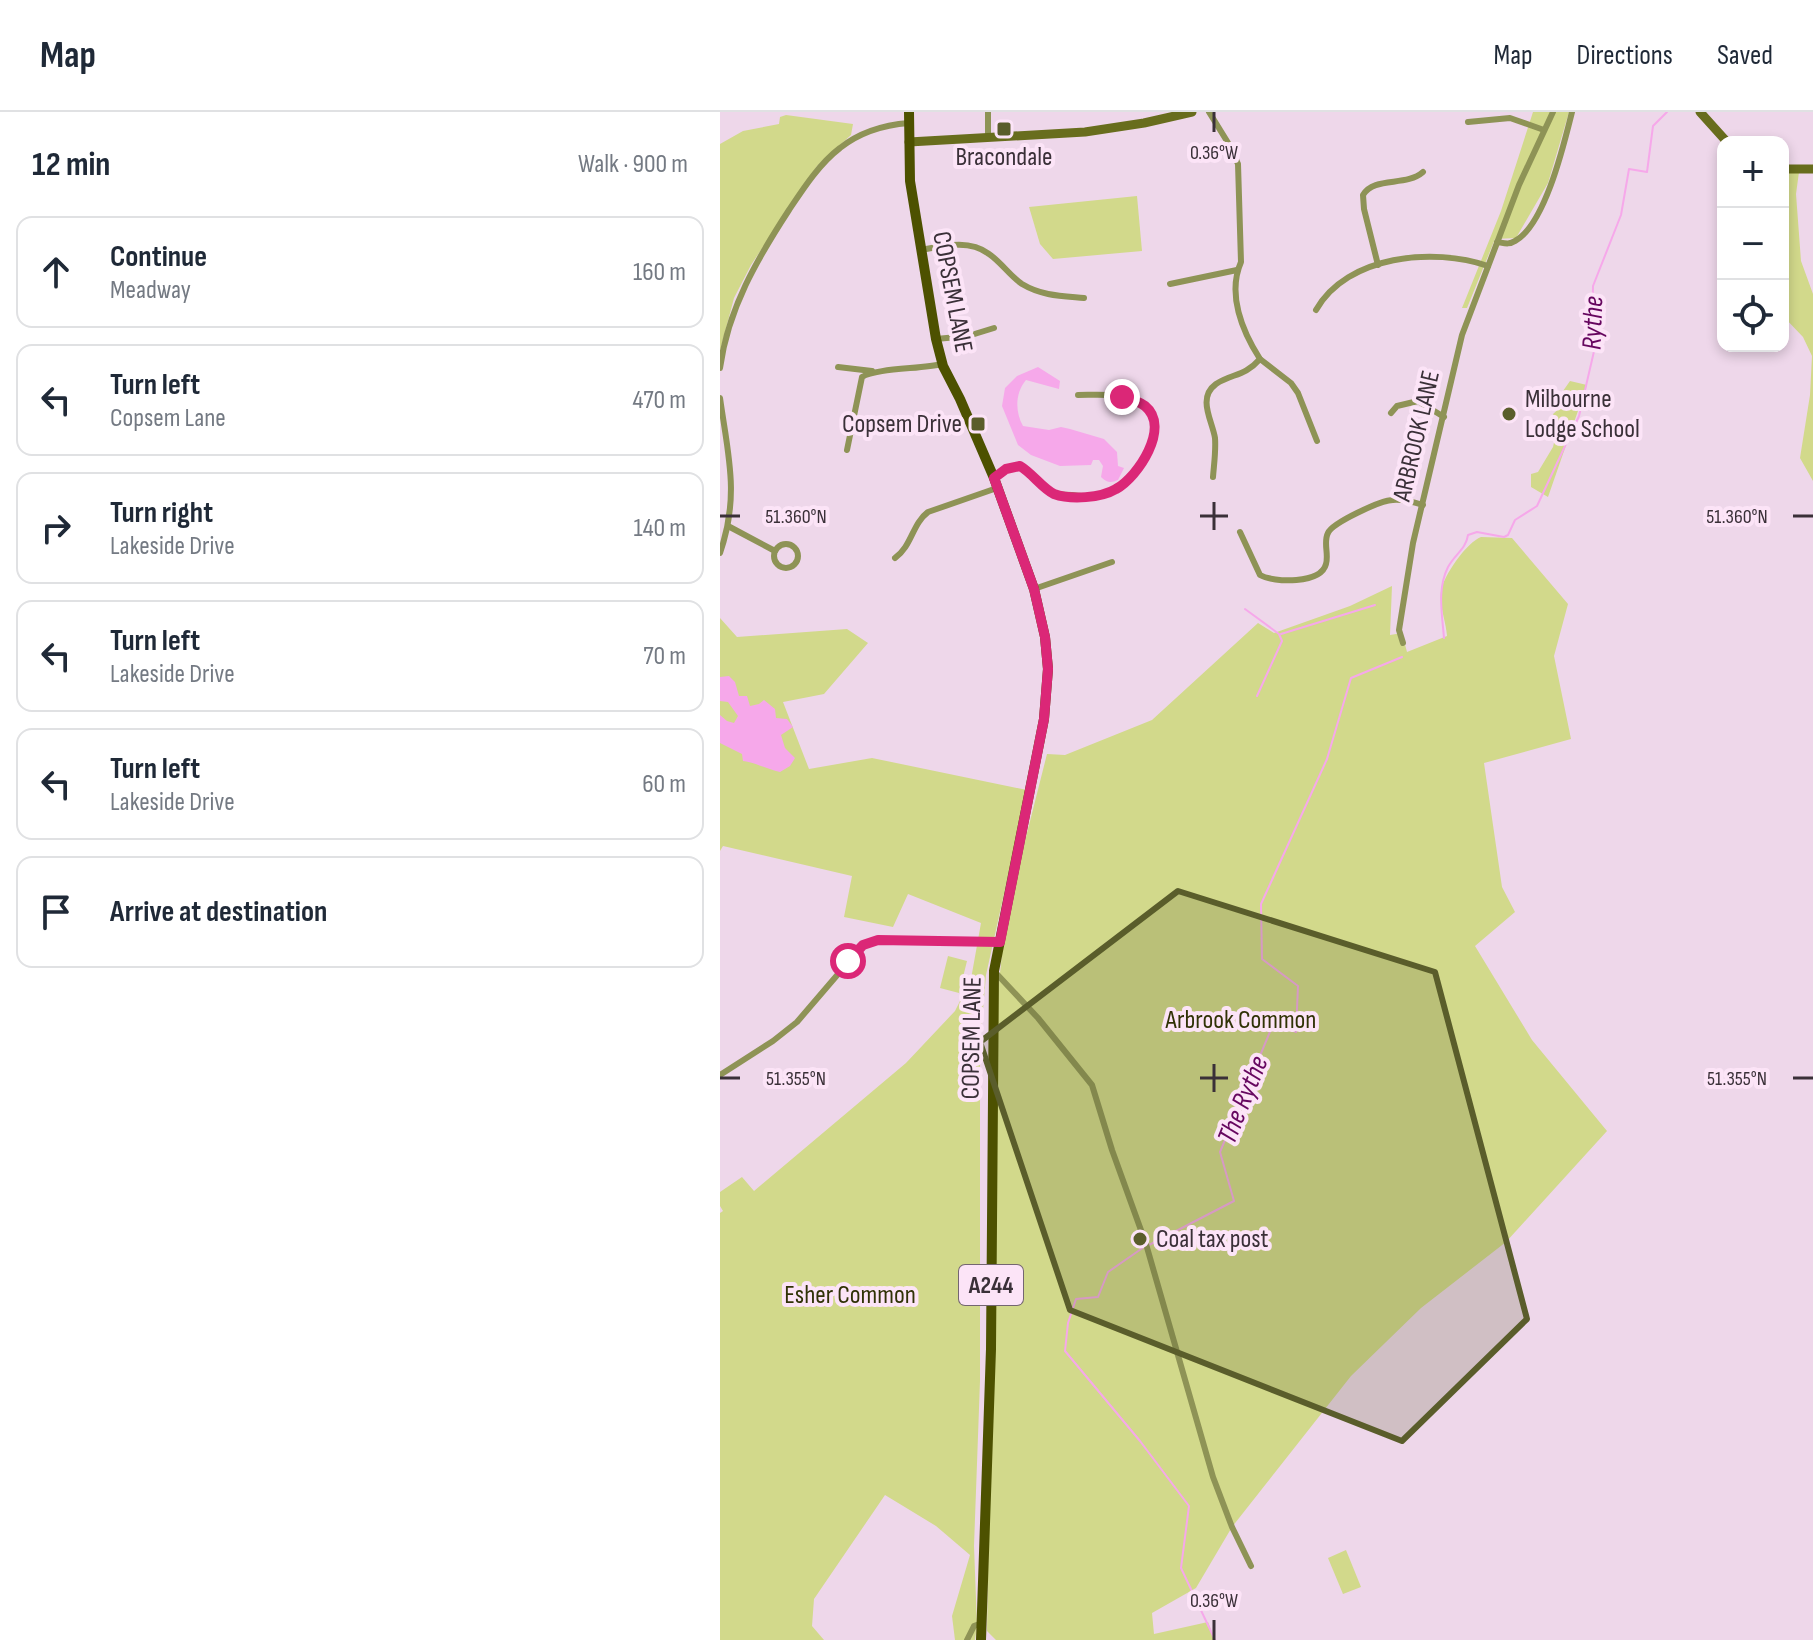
<!DOCTYPE html>
<meta charset="utf-8">
<style>
:root{--surface:#fff;--page:#f6f6f7;--text:#1f2937;--muted:#747a83;--line:#e0e1e3}
body{margin:0;font-family:"Sofia Sans Condensed",sans-serif;background:var(--page);color:var(--text)}
.controls{position:absolute;right:24px;top:24px;display:grid;overflow:hidden;border-radius:16px;box-shadow:0 4px 12px #0003}
.controls button{width:72px;height:72px;display:grid;place-items:center;padding:0;border:0;border-bottom:2px solid var(--line);background:var(--surface);color:var(--text);font:40px sans-serif}
.stop{position:absolute;width:24px;height:24px;margin:-18px;border:6px solid #db2777;border-radius:50%;background:#fff}
.stop.end{background:#db2777;border-color:#fff;box-shadow:0 2px 8px #0008}
.list{margin:0;padding:0;list-style:none}
h2{display:flex;justify-content:space-between;align-items:center;height:104px;margin:0;padding:0 32px;font-size:34px}
h2 small{font-size:26px;font-weight:400;color:var(--muted)}
.list li{display:grid;grid-template-columns:52px 1fr auto;gap:24px;align-items:center;box-sizing:border-box;height:112px;margin:0 16px 16px;padding:0 16px;border:2px solid var(--line);border-radius:16px}
.list b{display:block;font-size:30px;white-space:nowrap}
.list p{margin:0;font-size:26px;white-space:nowrap;color:var(--muted)}
.list em{font-size:26px;font-style:normal;color:var(--muted)}
.icon{flex:none;width:44px;height:44px;fill:none;stroke:currentColor;stroke-width:2;stroke-linecap:round;stroke-linejoin:round}
.map{position:relative;flex:none;width:1093px;height:1528px;overflow:hidden}
header{display:flex;align-items:center;gap:48px;box-sizing:border-box;height:112px;padding:0 40px;background:var(--surface);border-bottom:2px solid var(--line)}
header strong{font-size:38px}
nav{display:flex;gap:44px;margin-inline-start:auto;font-size:28px}
main{display:flex}
aside{flex:1;background:var(--surface)}
.map>svg:first-child{display:block}
.green{fill:#d2d98b}
.water{fill:#f6a8ea}
.lines{fill:none;stroke-linecap:round;stroke-linejoin:round}
.stream{stroke:#f6a8ea;stroke-width:2}
.street{stroke:#8e9356;stroke-width:6}
.secondary{stroke:#686d1d;stroke-width:9}
.primary{stroke:#4d5100;stroke-width:10}
.route{stroke:#db2777;stroke-width:10}
.marked{fill:#5a5d2b;fill-opacity:0.2;stroke:#5a5d2b;stroke-width:6;stroke-linejoin:round}
.ticks{fill:none;stroke:#3a3038;stroke-width:3}
.poi-dot{fill:#5a5d2b;stroke:#fce4f7;stroke-width:3}
.labels{text-anchor:middle;dominant-baseline:central;stroke-width:8;stroke-linejoin:round;paint-order:stroke}
.shield{fill:#fce4f7;stroke:#746671;stroke-width:2}
.shield-label{font-size:24px;font-weight:bold;fill:#3a3038}
.poi-label{font-size:26px;fill:#3a3038;stroke:#fce4f7;text-anchor:start}
.street-label{font-size:26px;fill:#3a3038;stroke:#fce4f7}
.park-label{font-size:26px;fill:#303206;stroke:#fce4f7}
.water-label{font-size:28px;font-style:italic;fill:#66065f;stroke:#fce4f7}
.ticks-label{font-size:20px;text-anchor:middle;fill:#3a3038;stroke:#fce4f7;stroke-width:8;stroke-linejoin:round;paint-order:stroke}
</style>
<header>
<strong>Map</strong>
<nav><a>Map</a><a>Directions</a><a>Saved</a></nav>
</header>
<main>
<aside>
<h2>12 min<small>Walk · 900 m</small></h2>
<ul class="list">
<li><svg class="icon" aria-label="ahead" viewBox="0 0 24 24"><path d="M12 20V5M6 11l6-6 6 6"/></svg><div><b>Continue</b><p>Meadway</p></div><em>160 m</em></li>
<li><svg class="icon" aria-label="left" viewBox="0 0 24 24"><path d="M17 20v-9H6M10 6l-5 5 5 5"/></svg><div><b>Turn left</b><p>Copsem Lane</p></div><em>470 m</em></li>
<li><svg class="icon" aria-label="right" viewBox="0 0 24 24"><path d="M7 20v-9h11M14 6l5 5-5 5"/></svg><div><b>Turn right</b><p>Lakeside Drive</p></div><em>140 m</em></li>
<li><svg class="icon" aria-label="left" viewBox="0 0 24 24"><path d="M17 20v-9H6M10 6l-5 5 5 5"/></svg><div><b>Turn left</b><p>Lakeside Drive</p></div><em>70 m</em></li>
<li><svg class="icon" aria-label="left" viewBox="0 0 24 24"><path d="M17 20v-9H6M10 6l-5 5 5 5"/></svg><div><b>Turn left</b><p>Lakeside Drive</p></div><em>60 m</em></li>
<li><svg class="icon" aria-label="arrive" viewBox="0 0 24 24"><path d="M6 21V4h12l-3 4 3 4H6"/></svg><div><b>Arrive at destination</b></div></li>
</ul>
</aside>
<div class="map">
<svg width="1093" height="1528" viewBox="0 0 1093 1528">
<rect width="100%" height="100%" fill="#eed7ea"/>
<!-- green -->
<g class="green">
<path d="M813,0h36l-21,71 -32,55 -21,1 -28,69h-5l39,-97z"/>
<path d="M66,3l67,9 -2,11 -34,31 -66,99 -17,33 -14,53v-207l23,-13 36,-7 1,-7z"/>
<path d="M1063,59l16,1 -3,22 5,67 12,33v187l-13,-23 10,-63 2,-39 -9,-19 -20,-21z"/>
<path d="M417,84l5,55 -89,8 -13,-15 -11,-37z"/>
<path d="M850,269l17,4 -39,112 -17,-10v-13l7,-2 15,-25 5,-22 -5,-11 10,-9v-14z"/>
<path d="M761,425l31,1 56,66 -14,52 17,83 -87,24 18,124 13,25 -40,34 57,94 75,91 -101,111 -85,66 -70,68 -119,151 -36,61 -44,25 2,21 54,-12 7,18h-219l-9,-9 10,-630 9,-85 41,-162 18,1 87,-35 106,-97 16,10 76,-27 42,-20 -2,49 12,-2 5,19 40,-16c-1,-14 -8,-31 -6,-45 2,-15 26,-49 40,-54z"/>
<path d="M0,506l17,19 110,-8 21,14 -44,51 -41,8 26,67 63,-11 155,32 -41,185 -6,69v337l-6,165 3,80 -2,14h-20l-3,-24 18,-61 -34,-29 -51,-31 -71,104 -2,27 12,14h-104v-427l3,-2 -3,-5v-14l22,-15 12,14 152,-128 49,-52 16,-32 10,-56 -73,-29 -15,33 -49,-10 8,-41 -129,-30 -3,5z"/>
<path d="M228,844l19,5 -8,32 -19,-5z"/>
<path d="M626,1438l15,37 -18,7 -15,-36z"/>
</g>
<!-- water -->
<g class="water">
<path d="M318,255l22,14 -1,8 -33,-9c-11,13 -11,32 -3,46l26,4 12,-3 9,2 34,10 13,13 1,14 6,2 -6,12c-7,3 -11,3 -17,-3l2,-11 -4,-6h-6l-2,5 -31,1 -29,-11 -13,-10 -16,-39 3,-18 12,-12z"/>
<path d="M9,564l6,6 4,14h8l3,10 9,-2 5,-4 11,9 1,9 11,1 6,8 -12,8 4,13 10,10 -5,8 -10,6c-14,-3 -23,-9 -37,-11l-1,-7 -22,-11v-28l7,6 7,2 4,-7 -10,-14 -8,-1v-24z"/>
</g>
<g class="lines">
<!-- stream -->
<g class="stream">
<path d="M525,497l34,25 3,7 -25,55"/>
<path d="M561,522l94,-29"/>
<path d="M724,526c-2,-25 -7,-49 4,-71 7,-13 18,-18 20,-32l9,-3 27,5 4,-2 7,-15 22,-14 42,-90 16,-69 -3,-15 1,-46 28,-71 8,-46 18,3 6,-46 14,-14"/>
<path d="M429,1133l85,-44 -14,-49 54,-130 22,10 2,-46 -36,-27 -1,-55 66,-145 24,-81 51,-21"/>
<path d="M424,1135l-36,25 -10,25 -22,2 -8,24 -3,28 75,90 49,65 -8,62 34,72"/>
</g>
<!-- street -->
<g class="street">
<path d="M489,0l21,34 8,18 3,98c-14,32 1,69 19,97"/>
<path d="M748,10l42,-4 34,12"/>
<path d="M268,25v-25"/>
<path d="M777,130c7,1 12,3 18,-1 30,-16 49,-97 57,-129"/>
<path d="M201,138c22,-4 48,-11 68,4 12,8 21,22 33,30 20,12 40,12 62,14"/>
<path d="M658,153l-14,-56 -1,-14c11,-19 43,-8 60,-23"/>
<path d="M450,172l67,-14"/>
<path d="M596,198c31,-55 118,-63 172,-44"/>
<path d="M216,227l32,-3 26,-8"/>
<path d="M118,255l34,4"/>
<path d="M0,256c8,-59 37,-109 69,-158 14,-21 30,-46 51,-62 20,-16 43,-23 69,-25"/>
<path d="M0,286c8,57 20,97 0,155"/>
<path d="M671,301l6,-7 21,-5 26,16"/>
<path d="M127,338l15,-73c14,-9 60,-8 80,-13"/>
<path d="M493,365c1,-13 3,-26 2,-39 -3,-18 -18,-40 1,-54 17,-11 28,-7 44,-25l31,24 7,10 19,48"/>
<path d="M274,366l12,-9 14,-3c12,8 21,21 34,27 4,2 12,2 18,2 14,2 28,1 42,-5 24,-11 60,-64 30,-85 -19,-13 -45,-10 -66,-10"/>
<path d="M8,414l47,25"/>
<path d="M520,420l20,43c14,8 61,9 66,-11 3,-10 -3,-22 2,-31 4,-10 53,-33 65,-33 10,-1 20,2 30,5"/>
<circle cx="66" cy="444" r="12"/>
<path d="M175,446c17,-12 17,-34 33,-46l69,-24"/>
<path d="M314,477l78,-27"/>
<path d="M683,531l-4,-13 14,-87 49,-208 57,-150 34,-73"/>
<path d="M274,859l44,47 54,67 20,65 34,94 67,233 19,50 19,39"/>
<path d="M0,963l53,-34 24,-19 66,-77 24,-6 113,3"/>
<path d="M247,1528l7,-14 8,-3"/>
</g>
<!-- secondary -->
<g class="secondary">
<path d="M980,0l27,30"/>
<path d="M189,30l176,-10 59,-9 48,-11"/>
<path d="M1063,57h30"/>
</g>
<!-- primary -->
<path class="primary" d="M189,0l1,69 26,158 7,27 17,33 34,79 40,111 11,48 3,32 -4,50 -50,252 -3,378 -10,291"/>
</g>
<g class="lines">
<!-- route -->
<path class="route" d="M128,849l15,-16 15,-5 122,2 44,-223 4,-50 -3,-32 -11,-48 -40,-111 12,-9 14,-3c12,7 22,22 34,28 17,6 47,4 62,-5 22,-12 55,-62 29,-83 -6,-5 -15,-7 -23,-9"/>
</g>
<!-- marked area -->
<path class="marked" d="M458,779l257,81 92,347 -125,122 -332,-131 -90,-268z"/>
<!-- ticks -->
<path class="ticks" d="M494,0v20M494,390v28M0,404h20M480,404h28M1073,404h20M494,952v28M0,966h20M480,966h28M1073,966h20M494,1508v20"/>
<!-- markers -->
<g class="poi-dot">
<rect x="276" y="9" width="16" height="16" rx="4"/>
<circle cx="789" cy="302" r="8"/>
<rect x="250" y="304" width="16" height="16" rx="4"/>
<circle cx="420" cy="1127" r="8"/>
</g>
<g class="labels">
<!-- shield labels -->
<rect class="shield" x="239" y="1153" width="64" height="40" rx="6"/>
<g class="shield-label">
<text x="271" y="1173">A244</text>
</g>
<!-- poi labels -->
<g class="poi-label">
<text x="284" y="45" text-anchor="middle">Bracondale</text>
<text x="805" y="287">Milbourne<tspan x="805" dy="30">Lodge School</tspan></text>
<text x="242" y="312" text-anchor="end">Copsem Drive</text>
<text x="436" y="1127">Coal tax post</text>
</g>
<!-- street labels -->
<g class="street-label">
<text transform="translate(232 180) rotate(79)">COPSEM LANE</text>
<text transform="translate(697 324) rotate(-77)">ARBROOK LANE</text>
<text transform="translate(252 926) rotate(-89)">COPSEM LANE</text>
</g>
<!-- park labels -->
<g class="park-label">
<text x="521" y="908">Arbrook Common</text>
<text x="130" y="1183">Esher Common</text>
</g>
<!-- water labels -->
<g class="water-label">
<text transform="translate(873 211) rotate(-88)">Rythe</text>
<text transform="translate(523 988) rotate(-68)">The Rythe</text>
</g>
</g>
<g class="ticks-label">
<text x="494" y="47">0.36°W</text>
<text x="76" y="411">51.360°N</text>
<text x="1017" y="411">51.360°N</text>
<text x="76" y="973">51.355°N</text>
<text x="1017" y="973">51.355°N</text>
<text x="494" y="1495">0.36°W</text>
</g>
</svg>
<div class="controls">
<button>+</button>
<button>−</button>
<button><svg class="icon" aria-label="locate" viewBox="0 0 24 24"><circle cx="12" cy="12" r="6"/><path d="M12 2v4M12 18v4M2 12h4M18 12h4"/></svg></button>
</div>
<div class="stop" style="left:128px;top:849px"></div>
<div class="stop end" style="left:402px;top:285px"></div>
</div>
</main>
